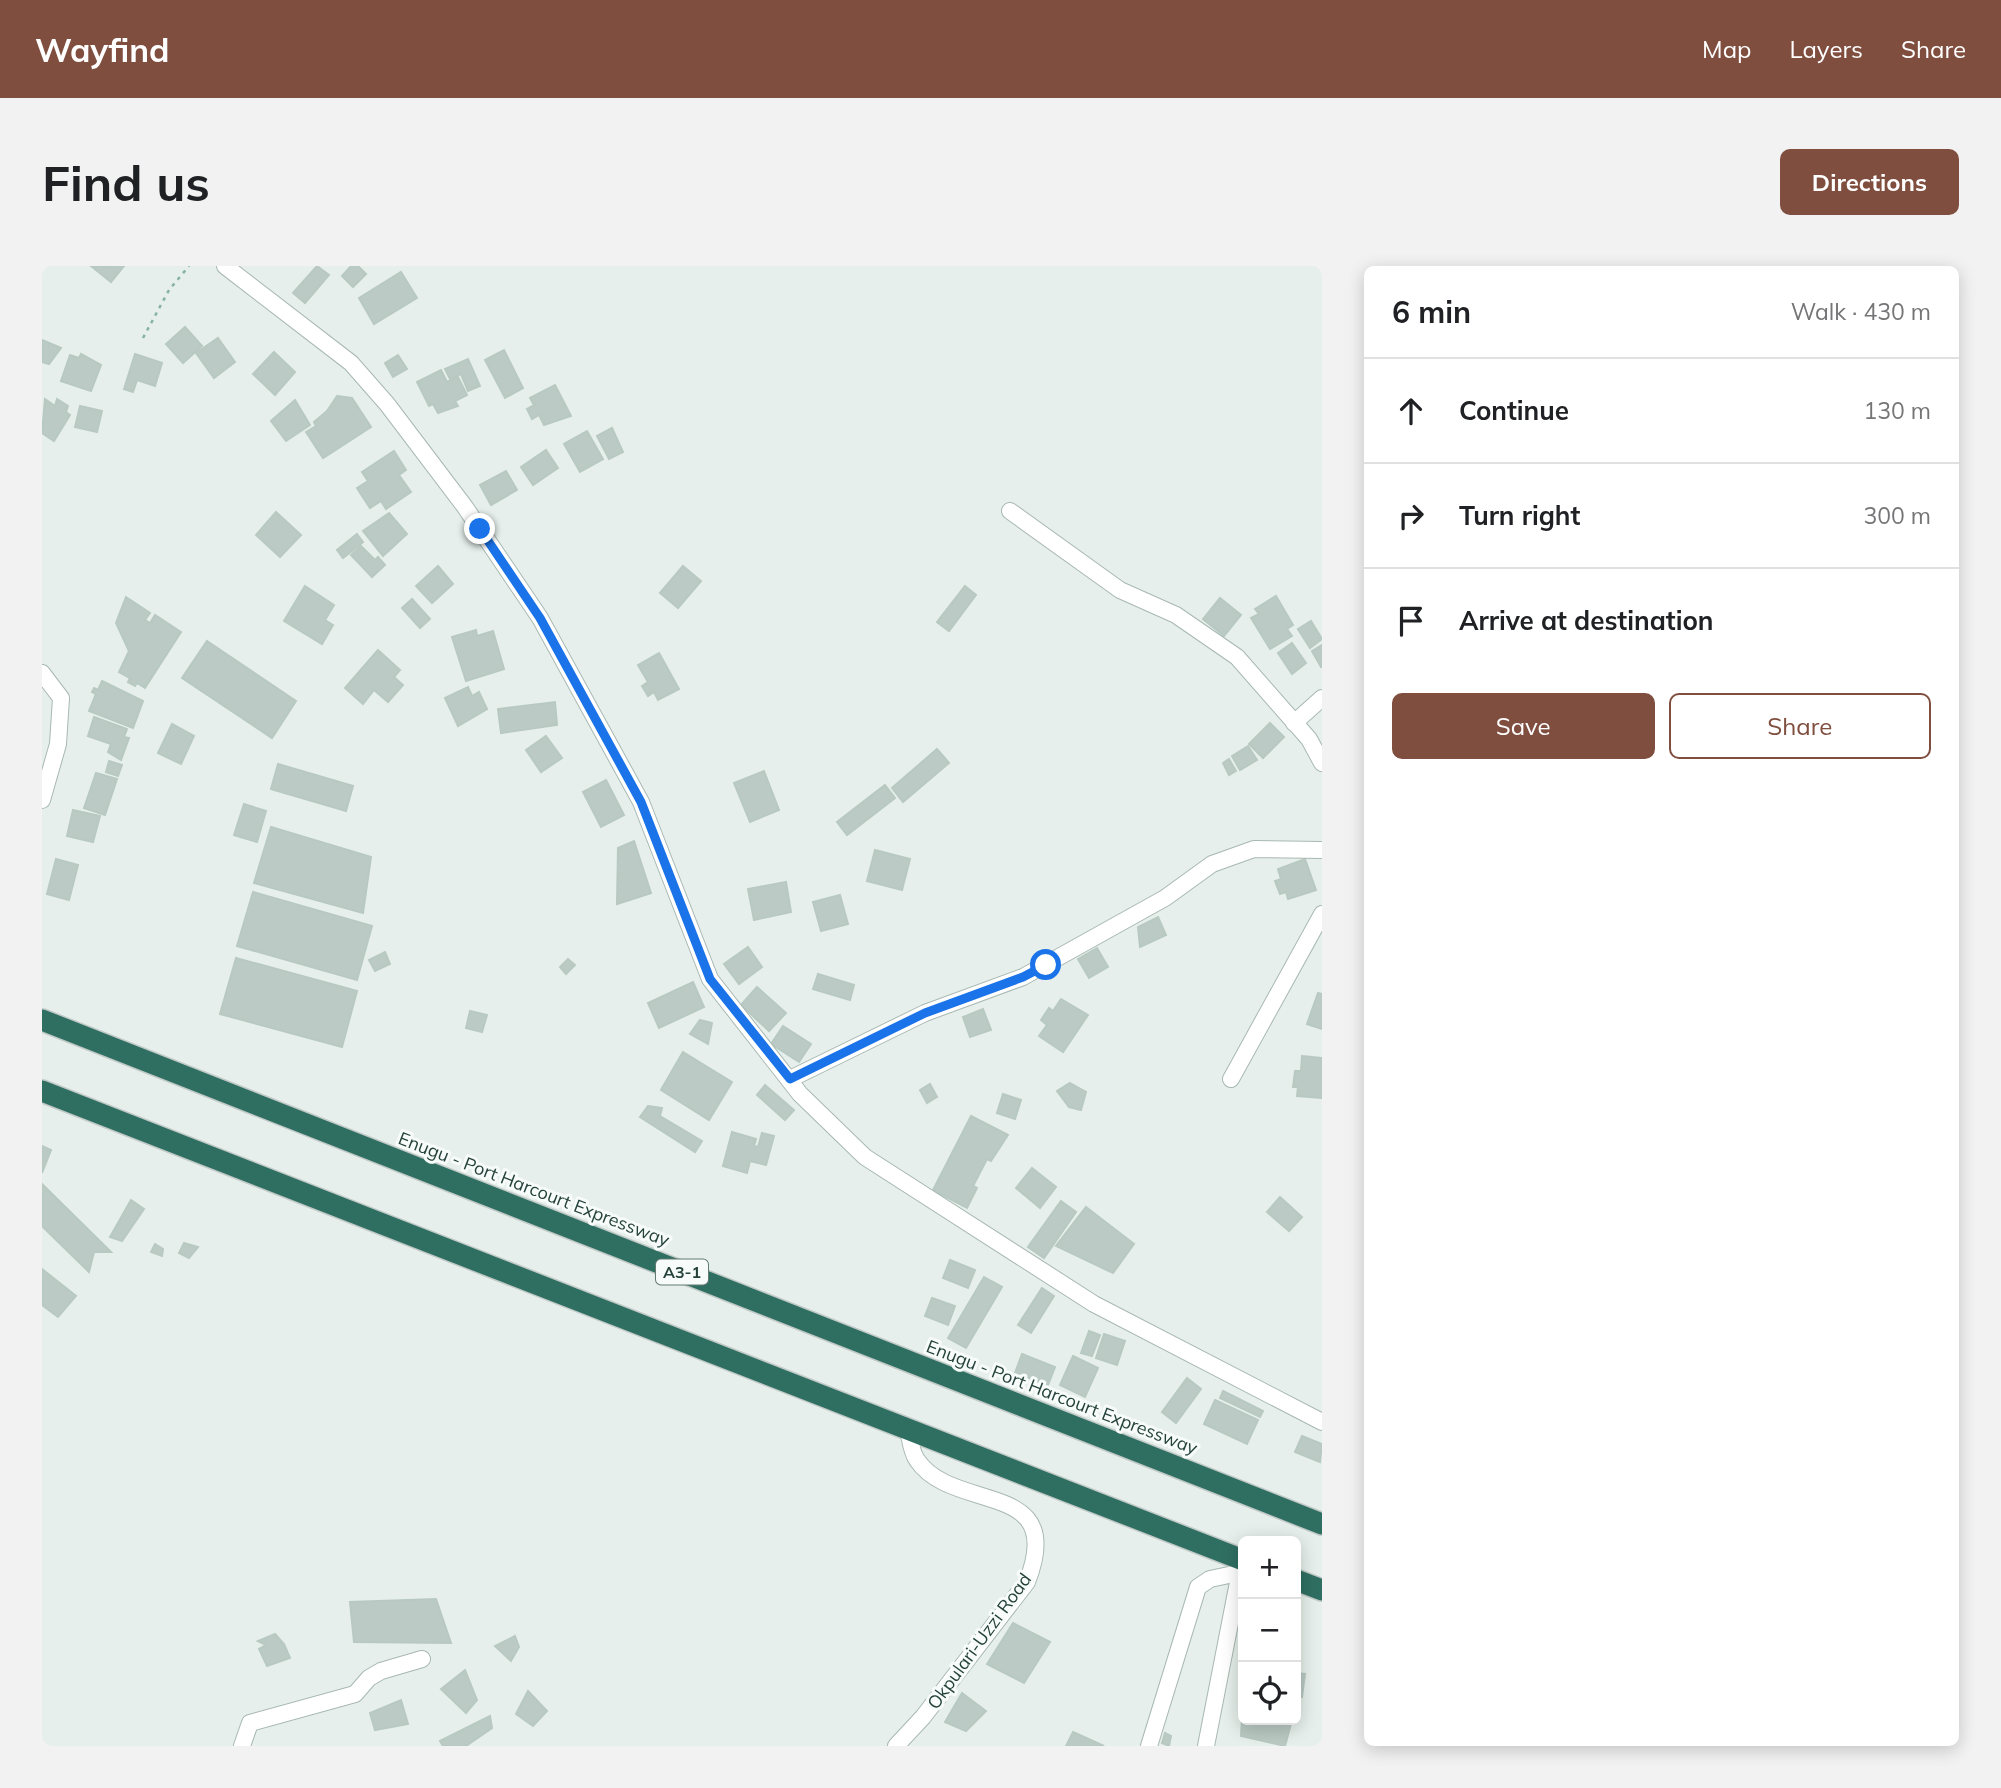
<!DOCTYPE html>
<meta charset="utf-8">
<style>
:root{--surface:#fff;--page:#f2f2f2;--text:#202124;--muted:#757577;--line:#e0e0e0;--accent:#7f4e3f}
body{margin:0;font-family:Mulish,sans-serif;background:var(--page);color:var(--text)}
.controls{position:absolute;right:21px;bottom:21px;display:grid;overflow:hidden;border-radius:10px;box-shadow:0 4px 18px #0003}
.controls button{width:63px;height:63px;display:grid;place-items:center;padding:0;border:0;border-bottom:2px solid var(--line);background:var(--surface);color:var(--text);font:35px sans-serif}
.stop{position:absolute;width:21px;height:21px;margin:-16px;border:5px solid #1a73e8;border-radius:50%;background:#fff}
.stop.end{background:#1a73e8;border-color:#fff;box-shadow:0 2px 7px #0008}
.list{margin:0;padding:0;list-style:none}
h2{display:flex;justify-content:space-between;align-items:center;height:91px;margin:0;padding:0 28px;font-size:30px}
h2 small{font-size:23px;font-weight:400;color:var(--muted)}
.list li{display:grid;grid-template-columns:46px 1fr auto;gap:21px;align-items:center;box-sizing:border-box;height:105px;padding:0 28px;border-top:2px solid var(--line)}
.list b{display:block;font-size:26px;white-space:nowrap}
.list em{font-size:23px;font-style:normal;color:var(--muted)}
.actions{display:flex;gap:14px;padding:21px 28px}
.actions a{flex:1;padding:16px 0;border:2px solid var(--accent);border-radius:10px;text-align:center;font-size:24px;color:var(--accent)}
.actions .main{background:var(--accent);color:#fff}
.icon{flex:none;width:38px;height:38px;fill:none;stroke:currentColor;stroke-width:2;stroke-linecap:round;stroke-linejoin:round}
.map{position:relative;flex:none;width:1280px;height:1480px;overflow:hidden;border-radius:10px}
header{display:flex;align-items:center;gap:42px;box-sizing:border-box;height:98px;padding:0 35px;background:var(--accent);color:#fff}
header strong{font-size:33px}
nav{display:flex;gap:38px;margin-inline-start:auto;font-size:24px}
.intro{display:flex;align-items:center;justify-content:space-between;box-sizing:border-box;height:168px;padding:0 42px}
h1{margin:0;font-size:49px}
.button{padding:18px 32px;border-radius:10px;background:var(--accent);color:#fff;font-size:24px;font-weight:700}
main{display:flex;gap:42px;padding:0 42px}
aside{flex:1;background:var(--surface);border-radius:10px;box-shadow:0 4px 18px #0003}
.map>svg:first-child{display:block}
.building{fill:#bbcac4;stroke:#b8c9c2;stroke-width:2}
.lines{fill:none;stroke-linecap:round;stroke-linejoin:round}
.minor-casing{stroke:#a8b8b2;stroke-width:18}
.highway-casing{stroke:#c2cac8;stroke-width:24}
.path{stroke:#86b3a5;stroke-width:2.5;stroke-dasharray:3.5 5;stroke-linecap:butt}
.minor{stroke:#fff;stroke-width:16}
.highway{stroke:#2f6f62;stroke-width:21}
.route{stroke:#1a73e8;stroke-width:9}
.labels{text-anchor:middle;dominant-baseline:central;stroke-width:6;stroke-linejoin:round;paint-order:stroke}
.shield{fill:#f7fbf9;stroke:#637a73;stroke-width:2}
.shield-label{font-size:16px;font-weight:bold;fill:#24423a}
.street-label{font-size:18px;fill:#24423a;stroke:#f7fbf9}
</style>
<header>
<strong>Wayfind</strong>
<nav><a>Map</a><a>Layers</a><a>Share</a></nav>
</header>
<div class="intro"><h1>Find us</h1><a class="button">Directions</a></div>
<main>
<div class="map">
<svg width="1280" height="1480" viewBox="0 0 1280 1480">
<rect width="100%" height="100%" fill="#e6efeb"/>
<!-- building -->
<g class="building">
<path d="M49,0h33l-13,16z"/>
<path d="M275,0l12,9 -24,28 -12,-10z"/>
<path d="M309,0h7l8,8 -13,13 -11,-11z"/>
<path d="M359,6l16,26 -43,26 -15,-26z"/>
<path d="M143,61l17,19 -19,17 -17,-19z"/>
<path d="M176,72l17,24 -21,16 -18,-25z"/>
<path d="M0,74l19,8 -12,16 -7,-2z"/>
<path d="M462,84l19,38 -18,10 -20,-38z"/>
<path d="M232,86l21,20 -20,23 -22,-21z"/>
<path d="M39,88l20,11 -10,26 -30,-10 9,-26 9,3z"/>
<path d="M93,88l27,9 -7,23 -18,-6 -4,12 -9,-3z"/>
<path d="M356,89l9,14 -14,8 -8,-14z"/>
<path d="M426,93l12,27 -12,5 -7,-17 -11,5 -5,-10z"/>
<path d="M399,104l6,12 11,-5 9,18 -12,6 3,5 -20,7 -5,-9 -4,2 -12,-24z"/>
<path d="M513,119l16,31 -27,9 -5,-10 -7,4 -5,-10 7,-4 -4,-7z"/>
<path d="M295,130l15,2 19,29 -48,31 -17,-26 10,-6 -2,-4 13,-11z"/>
<path d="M3,133l10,7 2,-7 11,7 -2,6 4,3 -16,26 -12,-8z"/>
<path d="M253,134l15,25 -24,16 -15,-20z"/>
<path d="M38,140l22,5 -5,21 -22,-5z"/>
<path d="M570,162l11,24 -14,7 -12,-23z"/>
<path d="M545,165l16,28 -23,13 -16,-28z"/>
<path d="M504,184l12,18 -25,17 -12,-18z"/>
<path d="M352,185l12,19 -7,5 12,17 -25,17 -5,-8 -11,7 -13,-20 11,-7 -6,-9z"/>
<path d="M464,205l11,19 -26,15 -11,-20z"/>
<path d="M234,246l25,23 -21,22 -24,-22z"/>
<path d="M347,247l18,21 -24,22 -20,-25z"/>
<path d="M315,268l6,8 -20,16 -6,-8z"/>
<path d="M319,280l14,14 3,-3 7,8 -13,12 -21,-22z"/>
<path d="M396,300l15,18 -21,19 -16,-17z"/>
<path d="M641,300l18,15 -23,27 -18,-15z"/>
<path d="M263,320l29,19 -9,15 8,5 -11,19 -38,-23z"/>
<path d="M923,320l11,9 -27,36 -12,-9z"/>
<path d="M1234,330l17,29 -6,4 5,7 -22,13 -19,-31 8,-4 -4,-5z"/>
<path d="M84,331l24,16 -5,7 5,3 5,-8 26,17 -36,56 -8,-5 -2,3 -7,-4 2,-4 -11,-6 10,-21 -13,-28z"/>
<path d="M1178,332l21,17 -17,21 -21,-17z"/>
<path d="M370,333l18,20 -10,9 -18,-20z"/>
<path d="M1269,355l11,18 -12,9 -12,-19z"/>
<path d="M434,364l1,6 16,-5 11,38 -38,12 -14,-44z"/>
<path d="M165,375l89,60 -24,37 -90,-60z"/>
<path d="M1250,377l14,20 -14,11 -14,-21z"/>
<path d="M1280,379v22h-1l-9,-16z"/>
<path d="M336,384l22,20 -6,7 9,8 -15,17 -14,-12 -11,14 -18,-16z"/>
<path d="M617,387l20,36 -21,11 -4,-8 -6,4 -6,-10 6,-4 -10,-17z"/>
<path d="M60,415l41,20 -10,27 -44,-17 7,-17 -4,-2 2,-4 4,2z"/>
<path d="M426,421l4,9 7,-4 8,17 -29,17 -13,-28z"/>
<path d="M513,436l2,23 -56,8 -3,-24z"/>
<path d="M52,451l33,12 -3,8 5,1 -8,22 -13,-8 3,-8 -23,-8z"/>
<path d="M1228,457l14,14 -21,21 -14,-14z"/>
<path d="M130,458l22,12 -13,28 -23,-11z"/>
<path d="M504,470l16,22 -21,14 -15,-22z"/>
<path d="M1206,480l9,14 -17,10 -8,-14z"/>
<path d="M895,483l12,14 -46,39 -11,-14z"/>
<path d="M1187,493l7,12 -7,4 -6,-12z"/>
<path d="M67,495l13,4 -4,11 -12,-4z"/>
<path d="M236,498l75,22 -7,25 -75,-22z"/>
<path d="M722,505l15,39 -29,12 -16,-39z"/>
<path d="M54,507l21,6 -12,36 -21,-7z"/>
<path d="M564,514l18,35 -23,12 -18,-35z"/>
<path d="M843,519l10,13 -48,37 -10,-13z"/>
<path d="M202,538l22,7 -9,31 -23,-7z"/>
<path d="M31,544l27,6 -7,26 -26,-6z"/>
<path d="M229,561l100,30 -8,56 -109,-30z"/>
<path d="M592,575l17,52 -34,11 1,-56z"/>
<path d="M833,584l35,9 -8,31 -35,-9z"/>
<path d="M14,593l22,6 -9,35 -22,-6z"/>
<path d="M1263,593l11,31 -28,9 -2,-7 -6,2 -5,-13 6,-2 -3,-10z"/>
<path d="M744,616l5,30 -37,8 -6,-31z"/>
<path d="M211,626l119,34 -15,54 -120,-34z"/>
<path d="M798,629l8,29 -27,7 -8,-29z"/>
<path d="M1116,651l8,18 -26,12 -2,-20z"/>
<path d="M706,681l14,20 -23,17 -15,-20z"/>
<path d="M1055,682l11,19 -19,11 -11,-19z"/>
<path d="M343,686l5,12 -15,7 -6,-11z"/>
<path d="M194,692l121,33 -15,56 -122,-33z"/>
<path d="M526,693l7,6 -9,9 -6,-7z"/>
<path d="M776,708l36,11 -4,15 -37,-11z"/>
<path d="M651,716l11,25 -45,21 -11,-25z"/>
<path d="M715,721l29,26 -17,18 -28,-26z"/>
<path d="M1276,727l4,1v35l-15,-5z"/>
<path d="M1019,733l27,16 -25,37 -24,-16 8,-11 -6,-5 8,-12 4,3z"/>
<path d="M941,743l8,21 -21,7 -7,-20z"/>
<path d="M428,745l17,4 -5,17 -16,-4z"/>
<path d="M658,754l12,3 -4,21 -18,-10z"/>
<path d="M741,760l28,18 -12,18 -28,-18z"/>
<path d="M641,786l49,30 -23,38 -48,-30z"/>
<path d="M1260,790l20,2v40l-25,-2 1,-9h-5l2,-16h6z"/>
<path d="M1028,817l16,9 -5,18 -12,-3 -12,-16z"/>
<path d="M888,818l7,13 -10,6 -7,-13z"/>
<path d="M723,819l29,25 -9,10 -28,-25z"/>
<path d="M961,828l18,6 -6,19 -18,-6z"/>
<path d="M606,840l14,2 -2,8 42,25 -7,11 -55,-35z"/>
<path d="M929,850l37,19 -17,26 -4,-2 -14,27 4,2 -10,20 -34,-18z"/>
<path d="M690,866l24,7 -2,7 4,1 4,-14 12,3 -8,29 -16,-4 -3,12 -24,-7z"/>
<path d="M0,880l9,4 -9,23z"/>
<path d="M990,902l24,19 -16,21 -24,-20z"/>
<path d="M0,918l69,68h-17l-5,20 -47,-46z"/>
<path d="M1238,931l22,20 -13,14 -22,-19z"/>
<path d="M89,934l13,9 -22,32 -12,-4z"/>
<path d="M1019,935l15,11 -32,46 -16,-11z"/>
<path d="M1044,941l48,37 -21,29 -57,-27z"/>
<path d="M142,977l14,4 -9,11 -10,-5z"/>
<path d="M113,978l8,5 -1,7 -11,-4z"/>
<path d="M908,994l25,10 -7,18 -25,-10z"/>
<path d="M0,1003l34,27 -18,21 -16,-12z"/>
<path d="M942,1011l18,10 -36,61 -18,-10z"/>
<path d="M1000,1022l12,8 -23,37 -13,-8z"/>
<path d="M890,1032l23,8 -7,19 -23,-9z"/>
<path d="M1047,1065l11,4 -8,21 -11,-3z"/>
<path d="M1062,1068l21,7 -8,24 -21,-7z"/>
<path d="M980,1088l33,13 -7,18 -33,-12z"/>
<path d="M1031,1090l25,12 -13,29 -25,-12z"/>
<path d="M1145,1112l14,11 -25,34 -14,-11z"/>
<path d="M1181,1125l40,20 -3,6 -40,-19z"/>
<path d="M1173,1134l43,20 -11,24 -43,-20z"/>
<path d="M1260,1170l20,8 -2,18 -25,-10z"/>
<path d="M394,1333l15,44 -97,-1 -4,-40z"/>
<path d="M971,1357l37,19 -26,41 -37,-19z"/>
<path d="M233,1368l9,10 6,14 -23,8 -8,-17 7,-4 -8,-4z"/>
<path d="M473,1370l4,11 -8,14 -16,-15z"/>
<path d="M423,1404l12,30 -11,13 -25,-24z"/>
<path d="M1254,1407l9,1 -3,23h-6z"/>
<path d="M486,1425l19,20 -14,15 -17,-12z"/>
<path d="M920,1427l24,18 -20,20 -21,-9z"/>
<path d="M1201,1432v22h49l-7,26 -44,-10z"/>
<path d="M359,1434l7,24 -33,6 -5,-17z"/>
<path d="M448,1450l2,12 -26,18h-23l-3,-5z"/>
<path d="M1031,1466l31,14h-38z"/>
<path d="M1123,1467l6,3 -2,10 -7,-3z"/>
</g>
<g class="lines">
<!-- minor casing -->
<g class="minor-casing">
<g id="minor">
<path d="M183,0l126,97 36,41 78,103 75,111 101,184 69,177 90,115 65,63 229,147 228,118"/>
<path d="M968,245l110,79 56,25 61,42 72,82 13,24"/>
<path d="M0,407l19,25 -3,46 -16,56"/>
<path d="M1252,457l28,-25"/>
<path d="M748,813l135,-66 98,-36 142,-79 47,-34 42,-15 68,1"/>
<path d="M1189,813l91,-165"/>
<path d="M200,1480l8,-23 105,-29 14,-16 12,-7 41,-12"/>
<path d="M854,1480l27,-29 104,-135c41,-104 -74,-68 -110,-122 -6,-8 -7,-22 -9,-31"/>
<path d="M1107,1480l49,-159 12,-8 33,-7"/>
<path d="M1164,1480l34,-174"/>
</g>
</g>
<!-- highway casing -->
<g class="highway-casing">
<g id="highway">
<path d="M0,754l1280,504"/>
<path d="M0,825l1201,469"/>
<path d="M1254,1314l26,10"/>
</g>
</g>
<!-- path -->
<path class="path" d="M101,72l26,-48 20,-24"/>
<!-- minor -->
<use href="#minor" class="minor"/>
<!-- highway -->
<use href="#highway" class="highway"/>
</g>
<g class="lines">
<!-- route -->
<path class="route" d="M438,263l60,89 101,184 69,177 80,100 135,-66 98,-36 23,-12"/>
</g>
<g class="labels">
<!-- shield labels -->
<rect class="shield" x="614" y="993.5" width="52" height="25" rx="5"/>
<g class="shield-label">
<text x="640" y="1006">A3-1</text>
</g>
<!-- street labels -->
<g class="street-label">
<text transform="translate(492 923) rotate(21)">Enugu - Port Harcourt Expressway</text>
<text transform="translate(1020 1131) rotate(21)">Enugu - Port Harcourt Expressway</text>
<text transform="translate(937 1375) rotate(-54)">Okpulari-Uzzi Road</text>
</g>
</g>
</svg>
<div class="controls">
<button>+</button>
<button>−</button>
<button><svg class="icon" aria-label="locate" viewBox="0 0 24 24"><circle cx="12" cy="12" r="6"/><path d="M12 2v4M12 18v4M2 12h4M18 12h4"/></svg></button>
</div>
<div class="stop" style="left:1004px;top:699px"></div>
<div class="stop end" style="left:438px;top:263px"></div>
</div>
<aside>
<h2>6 min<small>Walk · 430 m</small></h2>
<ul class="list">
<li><svg class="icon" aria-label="ahead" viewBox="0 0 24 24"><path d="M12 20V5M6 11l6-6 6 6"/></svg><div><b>Continue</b></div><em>130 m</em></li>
<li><svg class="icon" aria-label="right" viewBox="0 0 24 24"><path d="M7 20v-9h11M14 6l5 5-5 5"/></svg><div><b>Turn right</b></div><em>300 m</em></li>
<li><svg class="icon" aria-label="arrive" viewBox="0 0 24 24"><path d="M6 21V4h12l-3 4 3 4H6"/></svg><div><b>Arrive at destination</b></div></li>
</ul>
<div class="actions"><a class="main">Save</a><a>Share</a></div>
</aside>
</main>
